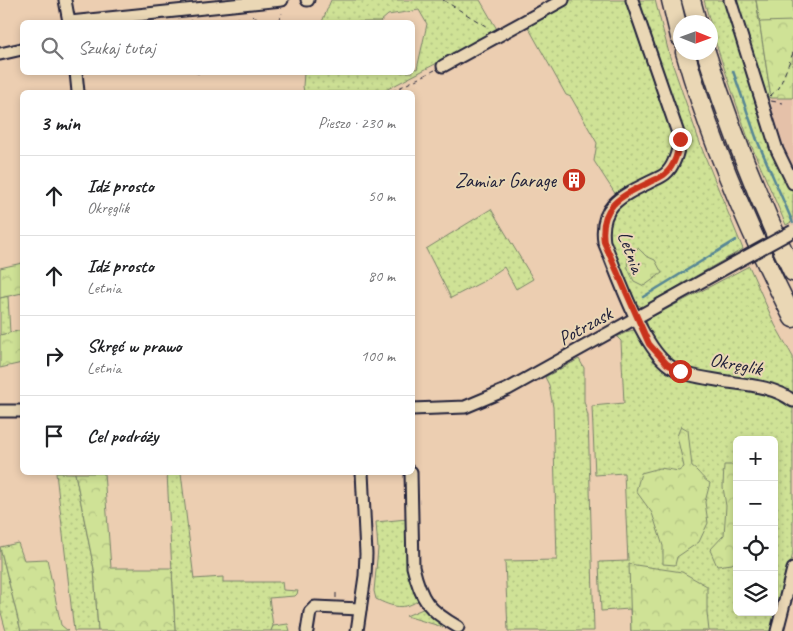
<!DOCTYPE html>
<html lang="pl">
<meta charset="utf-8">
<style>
:root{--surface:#fff;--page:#f2f2f2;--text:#202124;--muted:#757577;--line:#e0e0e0}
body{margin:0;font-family:Caveat,sans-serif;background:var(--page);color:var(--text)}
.controls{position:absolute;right:15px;bottom:15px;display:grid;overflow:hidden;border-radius:8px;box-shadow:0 2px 8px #0003}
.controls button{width:45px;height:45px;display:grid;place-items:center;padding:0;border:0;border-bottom:1px solid var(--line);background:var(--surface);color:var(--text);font:25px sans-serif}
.compass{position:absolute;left:673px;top:15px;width:45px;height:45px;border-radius:50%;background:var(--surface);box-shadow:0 2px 8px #0003;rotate:91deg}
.stop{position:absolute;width:15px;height:15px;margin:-11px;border:4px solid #c8321e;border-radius:50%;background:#fff}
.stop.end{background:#c8321e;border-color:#fff;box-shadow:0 1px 5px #0008}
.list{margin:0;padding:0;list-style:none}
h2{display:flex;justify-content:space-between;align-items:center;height:65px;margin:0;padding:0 20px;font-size:21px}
h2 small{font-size:16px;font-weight:400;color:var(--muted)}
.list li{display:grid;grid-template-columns:32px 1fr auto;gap:15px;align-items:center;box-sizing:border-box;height:80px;padding:0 20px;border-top:1px solid var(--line)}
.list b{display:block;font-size:19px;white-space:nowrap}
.list p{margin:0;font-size:16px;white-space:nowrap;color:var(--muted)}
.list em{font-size:16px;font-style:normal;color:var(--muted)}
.icon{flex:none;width:28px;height:28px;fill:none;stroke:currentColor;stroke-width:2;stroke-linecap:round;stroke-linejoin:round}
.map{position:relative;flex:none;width:793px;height:631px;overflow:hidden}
.search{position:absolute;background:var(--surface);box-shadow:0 2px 8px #0003;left:20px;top:20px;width:395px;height:55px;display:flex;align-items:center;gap:12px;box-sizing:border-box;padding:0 18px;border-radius:8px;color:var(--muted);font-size:19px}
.panel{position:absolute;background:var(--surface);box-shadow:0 2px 8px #0003;left:20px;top:90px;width:395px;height:385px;border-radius:8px}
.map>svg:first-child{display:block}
.built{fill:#e5c1a9}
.grass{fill:url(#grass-dots);stroke:#788268;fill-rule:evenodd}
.forest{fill:url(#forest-crowns);stroke:#788268}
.park{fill:#cfe296;stroke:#788268}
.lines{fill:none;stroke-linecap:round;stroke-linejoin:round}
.stream{stroke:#578795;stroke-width:2.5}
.minor-casing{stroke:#22223b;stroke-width:15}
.highway-casing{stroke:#22223b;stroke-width:21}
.path{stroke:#22223b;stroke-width:1;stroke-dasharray:5 4;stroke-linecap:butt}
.minor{stroke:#ead7b5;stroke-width:11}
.highway{stroke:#ead7b5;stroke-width:18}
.minor-bridge-casing{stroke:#22223b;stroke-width:15;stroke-linecap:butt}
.minor-bridge{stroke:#ead7b5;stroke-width:11}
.route{stroke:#c8321e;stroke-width:6}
.labels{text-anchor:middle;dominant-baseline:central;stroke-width:4;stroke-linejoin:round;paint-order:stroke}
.poi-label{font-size:20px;fill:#22223b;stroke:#ead7b5;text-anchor:end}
.street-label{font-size:20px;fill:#22223b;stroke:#ead7b5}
</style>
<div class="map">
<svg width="793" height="631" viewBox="0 0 793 631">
<defs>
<pattern id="grass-dots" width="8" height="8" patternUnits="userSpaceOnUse" patternTransform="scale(1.25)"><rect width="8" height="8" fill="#cfe296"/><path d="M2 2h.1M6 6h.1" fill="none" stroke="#b1c282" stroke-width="1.8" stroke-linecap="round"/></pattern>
<pattern id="forest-crowns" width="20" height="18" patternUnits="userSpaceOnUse" patternTransform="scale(1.25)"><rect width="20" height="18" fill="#cfe296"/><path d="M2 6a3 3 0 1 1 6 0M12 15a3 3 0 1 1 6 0" fill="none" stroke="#b1c282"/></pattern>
</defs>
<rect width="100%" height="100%" fill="#ecceb1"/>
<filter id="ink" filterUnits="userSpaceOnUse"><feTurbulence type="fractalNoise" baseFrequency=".02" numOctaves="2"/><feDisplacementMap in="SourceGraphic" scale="10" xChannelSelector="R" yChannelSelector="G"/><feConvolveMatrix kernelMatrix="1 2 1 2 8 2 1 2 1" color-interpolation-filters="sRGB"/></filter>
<g filter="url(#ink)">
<!-- built -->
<path class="built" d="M771,98h22v72l-13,-22 -6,-23z"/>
<!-- grass -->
<g class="grass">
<path d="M331,0h149l18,31 -116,61h-78l-1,-6 1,-13 108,-1 1,-4 4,1 10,-45 -8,-14 -31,5 -8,7h-58z"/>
<path d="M571,0h57l46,136c0,5 0,11 -1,16 -6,25 -37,33 -57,43l-22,-34 3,-18 -26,-46 -5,-2 -39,-70z"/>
<path d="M637,0h18l15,57 32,92 41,100 -101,58 -8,-4 -27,-62v-20l9,-15 55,-31 9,-12 3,-9 -1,-13z"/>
<path d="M704,0h24l65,187v34l-7,4 -38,-87 -32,-94z"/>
<path d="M734,0h22l15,98 -7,-3z"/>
<path d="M491,209l42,70 -17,10 -12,-22 -22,15 -31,16 -25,-49z"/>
<path d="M749,266l26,59 18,32v39l-9,-9 -85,-15 -24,-6 -12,-11 -13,-20 -4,-15z"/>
<path d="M8,296l2,37 -10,2v-37z"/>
<path d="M635,330l18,31 15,11 30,7 63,10 32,15v149l-18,78h-144l-1,-22 -29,2 -2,-49 29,-1 -4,-88 -29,2 -3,-69 32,-3 -3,-62 -4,-4 12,-6zM737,440h37v172h-37z"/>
<path d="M579,359l5,9v33l4,15 6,215h-86l-3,-70 52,-1 -4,-153 -4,-22 -4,-8z"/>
<path d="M56,473h19l19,96 4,62h-24z"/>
<path d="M167,473h14l13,106 29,-2v5h59l1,8 15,1 -1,3 -2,2 -26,2 4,28 -2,5h-96z"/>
<path d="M407,519l13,80c-15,12 -28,8 -44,0l-2,-8 4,-42 -2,-27z"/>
<path d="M0,547l21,84h-15l-6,-22z"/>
<path d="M425,608l28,22 -47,-14z"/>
</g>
<!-- forest -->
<g class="forest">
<path d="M756,0h37v98h-22z"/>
<path d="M638,248l8,8 9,4 7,13 -18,13 -10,-5c-8,-16 -11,-20 4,-33z"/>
<path d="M22,263v30l-22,5v-30z"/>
<path d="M22,330v33l-22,5v-33z"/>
<path d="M681,426l7,4 4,37c8,5 10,12 18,16l-5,19 3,21 -9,19 -22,15 -2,8 -12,-1v-18l-11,-33 -16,-22 5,-18 19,-5 19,3 5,-4 -7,-31z"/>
<path d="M724,465h12l1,1v93l-5,5 -15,2 -7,-16 14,-15 2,-29 -3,-19z"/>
<path d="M75,473h29l7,95h61l3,63h-77l-4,-62z"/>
<path d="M18,543l6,17 23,-1 14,66 7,6h-47l-21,-84z"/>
<path d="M629,564l53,8 25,14v27l2,18h-78z"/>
<path d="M288,624l2,7h-19l2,-5z"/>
</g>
<!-- park -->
<path class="park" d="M756,0h37v21l-33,1z"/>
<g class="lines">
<!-- stream -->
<g class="stream">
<path d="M733,71l24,69 36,83"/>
<path d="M643,297l93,-57"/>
</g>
<!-- minor casing -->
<g class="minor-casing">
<g id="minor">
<path d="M65,0l4,22"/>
<path d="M307,0h1"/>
<path d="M632,0l48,139c-2,12 -5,27 -15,35 -5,4 -12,6 -17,9 -29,14 -49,24 -44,59 14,33 36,99 62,121 16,14 43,15 62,19 22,3 47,5 65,19"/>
<path d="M730,0l47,150 16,33"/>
<path d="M70,22l212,-22"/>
<path d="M0,54l22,-5"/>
<path d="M443,66l120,-66"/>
<path d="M76,72l2,20"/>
<path d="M412,409l53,-2 43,-18 223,-124"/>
<path d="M0,411h22"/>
<path d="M411,472l2,95c8,33 15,43 45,60"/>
<path d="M307,631l3,-19 5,-5 45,2"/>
<path d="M357,631l8,-55 1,-22 -4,-82"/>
<path d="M777,631l16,-62"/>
</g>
</g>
<!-- highway casing -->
<g class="highway-casing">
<g id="highway">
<path d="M671,0l9,37"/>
<path d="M691,0l6,22"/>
<path d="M685,52c26,92 65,181 108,266"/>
<path d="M706,52c24,76 53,149 87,220"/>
</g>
</g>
<!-- path -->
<g class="path">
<path d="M443,0l46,28"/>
<path d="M252,16l20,6"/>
<path d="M238,17l1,5"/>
<path d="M190,20l2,2"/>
<path d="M281,20l9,2"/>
<path d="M279,22l3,-9"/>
<path d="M194,72l7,2"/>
<path d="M391,92l44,-22"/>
<path d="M770,96l9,-8 14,-35"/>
<path d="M771,101l12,2"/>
<path d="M336,598v-5"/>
</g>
<!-- minor -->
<use href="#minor" class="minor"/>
<!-- highway -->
<use href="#highway" class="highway"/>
<!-- minor-bridge casing -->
<g class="minor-bridge-casing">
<path id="minor-bridge" d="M731,265l62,-34"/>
</g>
<!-- minor-bridge -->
<use href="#minor-bridge" class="minor-bridge"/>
</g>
</g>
<g class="lines" filter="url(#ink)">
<!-- route -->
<path class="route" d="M680,371l-13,-7 -18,-20 -45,-102c-5,-35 15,-45 44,-59 5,-3 13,-5 17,-9 10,-8 13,-23 15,-35"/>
</g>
<!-- icons -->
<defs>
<g id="building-disc" transform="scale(1.25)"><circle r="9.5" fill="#c8321e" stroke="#ead7b5"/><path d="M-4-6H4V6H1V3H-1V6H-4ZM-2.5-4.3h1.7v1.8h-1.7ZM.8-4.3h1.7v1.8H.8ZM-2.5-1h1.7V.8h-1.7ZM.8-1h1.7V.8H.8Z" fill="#fff"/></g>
</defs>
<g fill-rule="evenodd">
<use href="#building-disc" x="574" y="180"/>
</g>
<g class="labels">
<!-- poi labels -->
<g class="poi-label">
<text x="556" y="180">Zamiar Garage</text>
</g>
<!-- street labels -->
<g class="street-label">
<text transform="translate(631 252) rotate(70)">Letnia</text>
<text transform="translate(585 326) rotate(-29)">Potrzask</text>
<text transform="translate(736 364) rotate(11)">Okręglik</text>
</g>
</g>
</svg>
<div class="controls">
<button>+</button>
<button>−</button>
<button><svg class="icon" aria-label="locate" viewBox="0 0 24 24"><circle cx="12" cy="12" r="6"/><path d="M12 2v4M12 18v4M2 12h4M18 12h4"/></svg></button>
<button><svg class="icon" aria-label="layers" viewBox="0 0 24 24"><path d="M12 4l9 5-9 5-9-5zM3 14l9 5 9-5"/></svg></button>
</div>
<svg class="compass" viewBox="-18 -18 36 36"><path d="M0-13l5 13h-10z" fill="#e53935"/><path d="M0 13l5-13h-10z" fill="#757577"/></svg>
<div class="stop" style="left:680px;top:371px"></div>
<div class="stop end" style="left:680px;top:139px"></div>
<div class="search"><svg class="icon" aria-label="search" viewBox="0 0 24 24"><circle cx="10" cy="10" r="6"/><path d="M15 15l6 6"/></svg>Szukaj tutaj</div>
<section class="panel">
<h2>3 min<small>Pieszo · 230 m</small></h2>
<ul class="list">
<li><svg class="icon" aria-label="ahead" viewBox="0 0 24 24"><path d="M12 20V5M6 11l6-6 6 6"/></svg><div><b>Idź prosto</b><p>Okręglik</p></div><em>50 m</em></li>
<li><svg class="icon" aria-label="ahead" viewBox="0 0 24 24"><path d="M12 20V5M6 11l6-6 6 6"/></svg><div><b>Idź prosto</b><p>Letnia</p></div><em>80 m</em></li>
<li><svg class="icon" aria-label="right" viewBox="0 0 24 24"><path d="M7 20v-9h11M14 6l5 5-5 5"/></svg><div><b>Skręć w prawo</b><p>Letnia</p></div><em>100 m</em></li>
<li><svg class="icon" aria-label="arrive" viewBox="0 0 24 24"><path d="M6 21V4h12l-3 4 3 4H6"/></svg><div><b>Cel podróży</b></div></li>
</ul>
</section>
</div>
